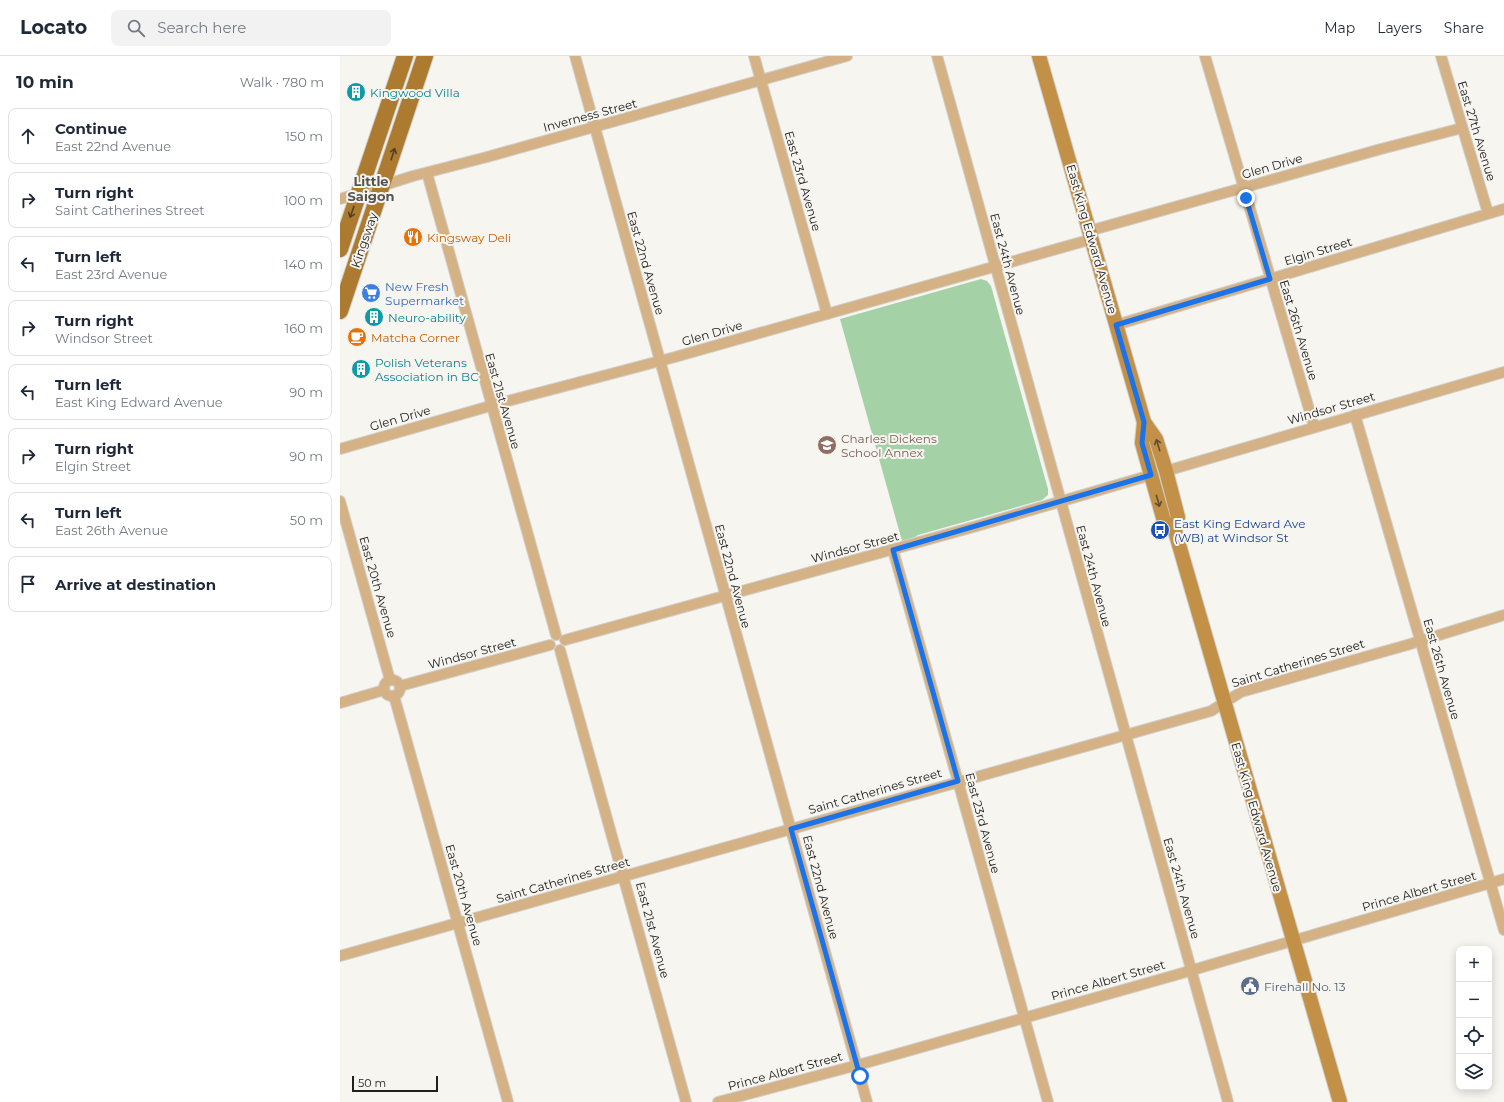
<!DOCTYPE html>
<meta charset="utf-8">
<style>
:root{--surface:#fff;--page:#f2f2f3;--text:#1f2937;--muted:#747a83;--line:#e0e1e3}
body{margin:0;font-family:Montserrat,sans-serif;background:var(--page);color:var(--text)}
.controls{position:absolute;right:12px;bottom:12px;display:grid;overflow:hidden;border-radius:8px;box-shadow:0 2px 10px #0003}
.controls button{width:36px;height:36px;display:grid;place-items:center;padding:0;border:0;border-bottom:1px solid var(--line);background:var(--surface);color:var(--text);font:20px sans-serif}
.scale{position:absolute;left:12px;bottom:10px;width:86px;box-sizing:border-box;padding-left:4px;border:2px solid #21201f;border-top:0;font-size:11px;line-height:14px;white-space:nowrap;color:#21201f;-webkit-text-stroke:3px #f6f5f0;paint-order:stroke}
.stop{position:absolute;width:12px;height:12px;margin:-9px;border:3px solid #1a73e8;border-radius:50%;background:#fff}
.stop.end{background:#1a73e8;border-color:#fff;box-shadow:0 1px 4px #0008}
.list{margin:0;padding:0;list-style:none}
h2{display:flex;justify-content:space-between;align-items:center;height:52px;margin:0;padding:0 16px;font-size:17px}
h2 small{font-size:13px;font-weight:400;color:var(--muted)}
.list li{display:grid;grid-template-columns:26px 1fr auto;gap:12px;align-items:center;box-sizing:border-box;height:56px;margin:0 8px 8px;padding:0 8px;border:1px solid var(--line);border-radius:8px}
.list b{display:block;font-size:15px;white-space:nowrap}
.list p{margin:0;font-size:13px;white-space:nowrap;color:var(--muted)}
.list em{font-size:13px;font-style:normal;color:var(--muted)}
.icon{flex:none;width:22px;height:22px;fill:none;stroke:currentColor;stroke-width:2;stroke-linecap:round;stroke-linejoin:round}
.map{position:relative;flex:none;width:1164px;height:1046px;overflow:hidden}
header{display:flex;align-items:center;gap:24px;box-sizing:border-box;height:56px;padding:0 20px;background:var(--surface);border-bottom:1px solid var(--line)}
header strong{font-size:19px}
nav{display:flex;gap:22px;margin-inline-start:auto;font-size:14px}
.search{width:280px;height:36px;background:var(--page);display:flex;align-items:center;gap:10px;box-sizing:border-box;padding:0 14px;border-radius:8px;color:var(--muted);font-size:15px}
main{display:flex}
aside{flex:1;background:var(--surface)}
.map>svg:first-child{display:block}
.green{fill:#a5d1a7}
.lines{fill:none;stroke-linecap:round;stroke-linejoin:round}
.minor-casing{stroke:#d0cfca;stroke-width:12}
.secondary-casing{stroke:#d0cfca;stroke-width:16}
.primary-casing{stroke:#d0cfca;stroke-width:18}
.minor{stroke:#d5b285;stroke-width:10}
.secondary{stroke:#c39048;stroke-width:14}
.primary{stroke:#ad7b30;stroke-width:16}
.oneway{stroke:#524025}
.oneway2{stroke:#624d2f}
.route{stroke:#1a73e8;stroke-width:5}
.labels{text-anchor:middle;dominant-baseline:central;stroke-width:4;stroke-linejoin:round;paint-order:stroke}
.culture-label{font-size:12px;fill:#0d838f;stroke:#f6f5f0;text-anchor:start}
.street-label{font-size:12px;fill:#21201f;stroke:#f6f5f0}
.food-label{font-size:12px;fill:#c56008;stroke:#f6f5f0;text-anchor:start}
.shop-label{font-size:12px;fill:#366cbe;stroke:#f6f5f0;text-anchor:start}
.education-label{font-size:12px;fill:#785e54;stroke:#f6f5f0;text-anchor:start}
.transit-label{font-size:12px;fill:#164399;stroke:#f6f5f0;text-anchor:start}
.service-label{font-size:12px;fill:#4e5e75;stroke:#f6f5f0;text-anchor:start}
.neighbourhood-label{font-size:13px;font-weight:bold;fill:#54534f;stroke:#f6f5f0}
</style>
<header>
<strong>Locato</strong>
<div class="search"><svg class="icon" aria-label="search" viewBox="0 0 24 24"><circle cx="10" cy="10" r="6"/><path d="M15 15l6 6"/></svg>Search here</div>
<nav><a>Map</a><a>Layers</a><a>Share</a></nav>
</header>
<main>
<aside>
<h2>10 min<small>Walk · 780 m</small></h2>
<ul class="list">
<li><svg class="icon" aria-label="ahead" viewBox="0 0 24 24"><path d="M12 20V5M6 11l6-6 6 6"/></svg><div><b>Continue</b><p>East 22nd Avenue</p></div><em>150 m</em></li>
<li><svg class="icon" aria-label="right" viewBox="0 0 24 24"><path d="M7 20v-9h11M14 6l5 5-5 5"/></svg><div><b>Turn right</b><p>Saint Catherines Street</p></div><em>100 m</em></li>
<li><svg class="icon" aria-label="left" viewBox="0 0 24 24"><path d="M17 20v-9H6M10 6l-5 5 5 5"/></svg><div><b>Turn left</b><p>East 23rd Avenue</p></div><em>140 m</em></li>
<li><svg class="icon" aria-label="right" viewBox="0 0 24 24"><path d="M7 20v-9h11M14 6l5 5-5 5"/></svg><div><b>Turn right</b><p>Windsor Street</p></div><em>160 m</em></li>
<li><svg class="icon" aria-label="left" viewBox="0 0 24 24"><path d="M17 20v-9H6M10 6l-5 5 5 5"/></svg><div><b>Turn left</b><p>East King Edward Avenue</p></div><em>90 m</em></li>
<li><svg class="icon" aria-label="right" viewBox="0 0 24 24"><path d="M7 20v-9h11M14 6l5 5-5 5"/></svg><div><b>Turn right</b><p>Elgin Street</p></div><em>90 m</em></li>
<li><svg class="icon" aria-label="left" viewBox="0 0 24 24"><path d="M17 20v-9H6M10 6l-5 5 5 5"/></svg><div><b>Turn left</b><p>East 26th Avenue</p></div><em>50 m</em></li>
<li><svg class="icon" aria-label="arrive" viewBox="0 0 24 24"><path d="M6 21V4h12l-3 4 3 4H6"/></svg><div><b>Arrive at destination</b></div></li>
</ul>
</aside>
<div class="map">
<svg width="1164" height="1046" viewBox="0 0 1164 1046">
<rect width="100%" height="100%" fill="#f6f5f0"/>
<!-- green -->
<path class="green" d="M641,223l6,2 4,5 57,203v6l-6,5 -124,35 -3,2 -13,4 -62,-222z"/>
<g class="lines">
<!-- minor casing -->
<g class="minor-casing">
<g id="minor">
<path d="M235,0l292,1046"/>
<path d="M414,0l73,258"/>
<path d="M597,0l291,1046"/>
<path d="M865,0l109,370"/>
<path d="M1101,0l47,157"/>
<path d="M87,117l129,462"/>
<path d="M0,143l73,-23 74,-19 360,-101"/>
<path d="M749,175l292,-82 81,-21"/>
<path d="M776,269l388,-116"/>
<path d="M1015,359l149,515"/>
<path d="M0,393l164,-47 171,-45 417,-118"/>
<path d="M826,415l338,-99"/>
<path d="M0,445l50,179"/>
<path d="M553,494l155,552"/>
<path d="M225,584l412,-114 174,-51"/>
<path d="M220,594l126,452"/>
<circle cx="52" cy="632" r="8"/>
<path d="M60,630l150,-41"/>
<path d="M54,640l114,406"/>
<path d="M0,647l44,-13"/>
<path d="M0,900l871,-245 30,-19 166,-47 97,-30"/>
<path d="M378,1046l151,-40 310,-88 325,-95"/>
</g>
</g>
<!-- secondary casing -->
<g class="secondary-casing">
<g id="secondary">
<path d="M699,0l105,366 12,17 10,32 12,46 -3,14 165,571"/>
<path d="M804,366l-2,21 22,78 11,10"/>
</g>
</g>
<!-- primary casing -->
<g class="primary-casing">
<g id="primary">
<path d="M0,193l65,-193"/>
<path d="M0,255l85,-255"/>
</g>
</g>
<!-- minor -->
<use href="#minor" class="minor"/>
<!-- secondary -->
<use href="#secondary" class="secondary"/>
<!-- primary -->
<use href="#primary" class="primary"/>
</g>
<!-- one-way arrows -->
<defs><path id="oneway-shaft" d="M-6 0H5M1.5-3L5.5 0L1.5 3" fill="none" stroke-width="1.6" stroke-linecap="round" stroke-linejoin="round"/></defs>
<g class="oneway">
<use href="#oneway-shaft" transform="translate(53 98) rotate(-72)"/>
<use href="#oneway-shaft" transform="translate(12 156) rotate(109)"/>
</g>
<g class="oneway2">
<use href="#oneway-shaft" transform="translate(818 389) rotate(-107)"/>
<use href="#oneway-shaft" transform="translate(818 445) rotate(74)"/>
</g>
<g class="lines">
<!-- route -->
<path class="route" d="M520,1020l-69,-247 167,-48 -65,-231 258,-75 -9,-32 2,-21 -28,-97 154,-46 -24,-81"/>
</g>
<!-- icons -->
<defs>
<g id="building-disc" transform="scale(1)"><circle r="9.5" fill="#0f9aa8" stroke="#f6f5f0"/><path d="M-4-6H4V6H1V3H-1V6H-4ZM-2.5-4.3h1.7v1.8h-1.7ZM.8-4.3h1.7v1.8H.8ZM-2.5-1h1.7V.8h-1.7ZM.8-1h1.7V.8H.8Z" fill="#fff"/></g>
<g id="restaurant-disc" transform="scale(1)"><circle r="9.5" fill="#e8710a" stroke="#f6f5f0"/><path d="M-5-6h1v4h1v-4h1v4h1v-4h1v5L-1.5 .5V6h-2V.5L-5-1ZM5-6V6H3V1.5H1.5Q1.5-4 5-6Z" fill="#fff"/></g>
<g id="supermarket-disc" transform="scale(1)"><circle r="9.5" fill="#3f7fe0" stroke="#f6f5f0"/><path d="M-6-5.5h2.5l.6 2H6L4.5 2H-2.5L-4.4-4H-6ZM-1.5 3.2a1.3 1.3 0 1 0 .1 0ZM3 3.2a1.3 1.3 0 1 0 .1 0Z" fill="#fff"/></g>
<g id="cafe-disc" transform="scale(1)"><circle r="9.5" fill="#e8710a" stroke="#f6f5f0"/><path d="M-5.5-4.5H6V0H3Q3 3.5 0 3.5H-2.5Q-5.5 3.5-5.5 0ZM3-3.2v2h1.7v-2ZM-6 4.5H4V6H-6Z" fill="#fff"/></g>
<g id="school-disc" transform="scale(1)"><circle r="9.5" fill="#8d6e63" stroke="#f6f5f0"/><path d="M0-5L7-2L0 1L-7-2ZM-4 1L0 2.5L4 1V4Q0 6-4 4Z" fill="#fff"/></g>
<g id="bus-disc" transform="scale(1)"><circle r="9.5" fill="#1a4fb4" stroke="#f6f5f0"/><path d="M-5-6H5V4H4V6H2V4H-2V6H-4V4H-5ZM-3.5-4V0h7V-4ZM-3.5 1.2v1.5H-2V1.2ZM2 1.2v1.5H3.5V1.2Z" fill="#fff"/></g>
<g id="civic-disc" transform="scale(1)"><circle r="9.5" fill="#5c6f8a" stroke="#f6f5f0"/><path d="M-.6-6.5H3V-4.5H.6V-3L4-1V1h2V6H-6V1h2V-1L-.6-3ZM-1.2 2.5V6h2.4V2.5Z" fill="#fff"/></g>
</defs>
<g fill-rule="evenodd">
<use href="#building-disc" x="16" y="36"/>
<use href="#restaurant-disc" x="73" y="181"/>
<use href="#supermarket-disc" x="31" y="237"/>
<use href="#building-disc" x="34" y="261"/>
<use href="#cafe-disc" x="17" y="281"/>
<use href="#building-disc" x="21" y="313"/>
<use href="#school-disc" x="487" y="389"/>
<use href="#bus-disc" x="820" y="474"/>
<use href="#civic-disc" x="910" y="930"/>
</g>
<g class="labels">
<!-- culture labels -->
<g class="culture-label">
<text x="30" y="36">Kingwood Villa</text>
<text x="48" y="261">Neuro-ability</text>
<text x="35" y="306">Polish Veterans<tspan x="35" dy="14">Association in BC</tspan></text>
</g>
<!-- street labels -->
<g class="street-label">
<text transform="translate(250 59) rotate(-15)">Inverness Street</text>
<text transform="translate(1137 75) rotate(73)">East 27th Avenue</text>
<text transform="translate(932 110) rotate(-16)">Glen Drive</text>
<text transform="translate(463 125) rotate(74)">East 23rd Avenue</text>
<text transform="translate(752 183) rotate(74)">East King Edward Avenue</text>
<text transform="translate(24 184) rotate(-71)">Kingsway</text>
<text transform="translate(978 195) rotate(-17)">Elgin Street</text>
<text transform="translate(306 207) rotate(74)">East 22nd Avenue</text>
<text transform="translate(668 208) rotate(75)">East 24th Avenue</text>
<text transform="translate(959 274) rotate(73)">East 26th Avenue</text>
<text transform="translate(372 277) rotate(-16)">Glen Drive</text>
<text transform="translate(163 345) rotate(74)">East 21st Avenue</text>
<text transform="translate(991 352) rotate(-16)">Windsor Street</text>
<text transform="translate(60 362) rotate(-16)">Glen Drive</text>
<text transform="translate(515 491) rotate(-15)">Windsor Street</text>
<text transform="translate(393 520) rotate(75)">East 22nd Avenue</text>
<text transform="translate(754 520) rotate(75)">East 24th Avenue</text>
<text transform="translate(38 531) rotate(74)">East 20th Avenue</text>
<text transform="translate(132 597) rotate(-15)">Windsor Street</text>
<text transform="translate(958 607) rotate(-17)">Saint Catherines Street</text>
<text transform="translate(1102 613) rotate(74)">East 26th Avenue</text>
<text transform="translate(535 735) rotate(-16)">Saint Catherines Street</text>
<text transform="translate(917 761) rotate(74)">East King Edward Avenue</text>
<text transform="translate(643 767) rotate(75)">East 23rd Avenue</text>
<text transform="translate(223 824) rotate(-16)">Saint Catherines Street</text>
<text transform="translate(481 831) rotate(75)">East 22nd Avenue</text>
<text transform="translate(842 832) rotate(74)">East 24th Avenue</text>
<text transform="translate(1079 835) rotate(-16)">Prince Albert Street</text>
<text transform="translate(124 839) rotate(74)">East 20th Avenue</text>
<text transform="translate(313 874) rotate(75)">East 21st Avenue</text>
<text transform="translate(768 924) rotate(-16)">Prince Albert Street</text>
<text transform="translate(445 1015) rotate(-15)">Prince Albert Street</text>
</g>
<!-- food labels -->
<g class="food-label">
<text x="87" y="181">Kingsway Deli</text>
<text x="31" y="281">Matcha Corner</text>
</g>
<!-- shop labels -->
<g class="shop-label">
<text x="45" y="230">New Fresh<tspan x="45" dy="14">Supermarket</tspan></text>
</g>
<!-- education labels -->
<g class="education-label">
<text x="501" y="382">Charles Dickens<tspan x="501" dy="14">School Annex</tspan></text>
</g>
<!-- transit labels -->
<g class="transit-label">
<text x="834" y="467">East King Edward Ave<tspan x="834" dy="14">(WB) at Windsor St</tspan></text>
</g>
<!-- service labels -->
<g class="service-label">
<text x="924" y="930">Firehall No. 13</text>
</g>
<!-- neighbourhood labels -->
<g class="neighbourhood-label">
<text x="31" y="125">Little<tspan x="31" dy="15">Saigon</tspan></text>
</g>
</g>
</svg>
<div class="controls">
<button>+</button>
<button>−</button>
<button><svg class="icon" aria-label="locate" viewBox="0 0 24 24"><circle cx="12" cy="12" r="6"/><path d="M12 2v4M12 18v4M2 12h4M18 12h4"/></svg></button>
<button><svg class="icon" aria-label="layers" viewBox="0 0 24 24"><path d="M12 4l9 5-9 5-9-5zM3 14l9 5 9-5"/></svg></button>
</div>
<div class="scale">50 m</div>
<div class="stop" style="left:520px;top:1020px"></div>
<div class="stop end" style="left:906px;top:142px"></div>
</div>
</main>
